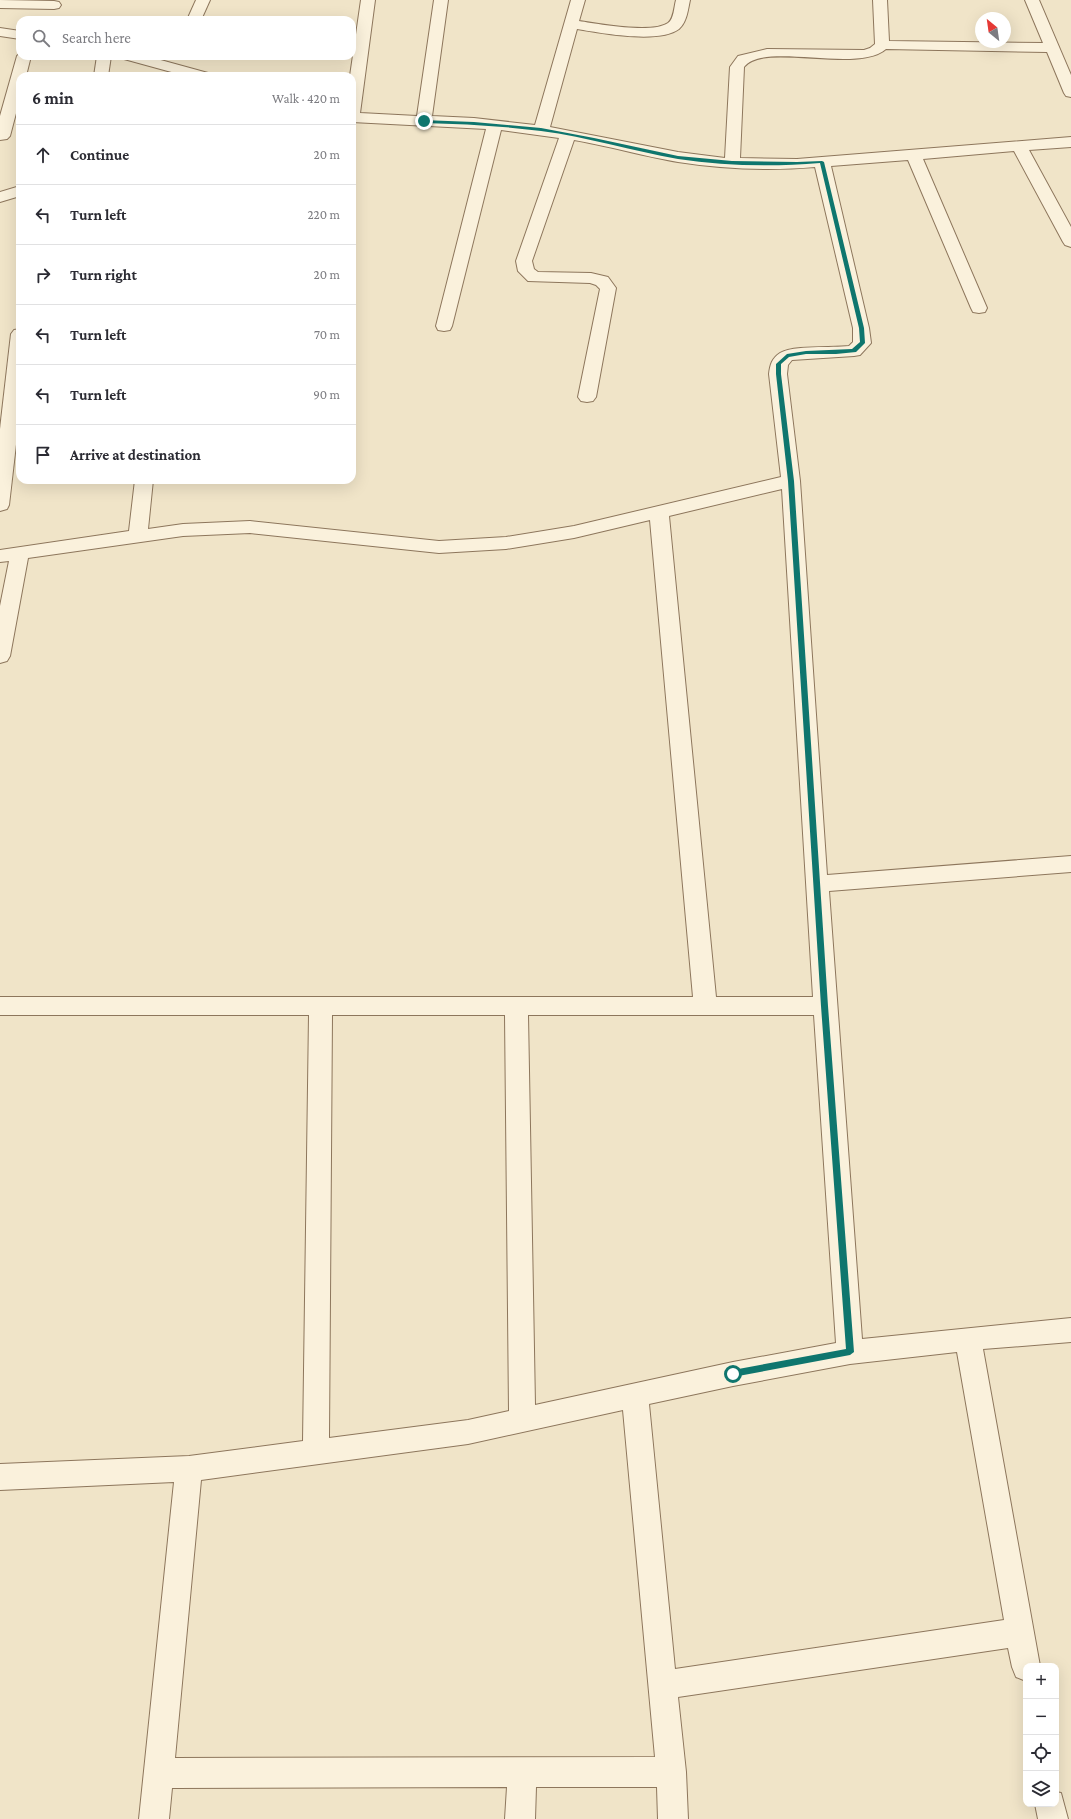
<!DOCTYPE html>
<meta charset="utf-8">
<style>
:root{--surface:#fff;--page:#f2f2f3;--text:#2b2b33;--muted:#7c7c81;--line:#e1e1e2}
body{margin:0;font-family:"Crimson Pro",serif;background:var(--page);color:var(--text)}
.controls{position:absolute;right:12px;bottom:12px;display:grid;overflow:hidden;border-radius:8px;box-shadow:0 4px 16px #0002}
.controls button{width:36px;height:36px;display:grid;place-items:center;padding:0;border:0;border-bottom:1px solid var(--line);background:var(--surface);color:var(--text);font:20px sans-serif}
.compass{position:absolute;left:975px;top:12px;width:36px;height:36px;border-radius:50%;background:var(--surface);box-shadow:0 4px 16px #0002;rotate:331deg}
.stop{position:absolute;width:12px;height:12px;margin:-9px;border:3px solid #0f766e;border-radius:50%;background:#fff}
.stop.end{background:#0f766e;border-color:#fff;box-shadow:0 1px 4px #0008}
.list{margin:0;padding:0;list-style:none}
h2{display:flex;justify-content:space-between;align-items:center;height:52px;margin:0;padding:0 16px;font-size:17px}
h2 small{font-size:13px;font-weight:400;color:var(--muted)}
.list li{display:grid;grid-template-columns:26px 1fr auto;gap:12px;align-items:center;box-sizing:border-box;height:60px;padding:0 16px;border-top:1px solid var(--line)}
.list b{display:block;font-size:15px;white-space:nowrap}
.list em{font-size:13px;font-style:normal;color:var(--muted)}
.icon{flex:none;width:22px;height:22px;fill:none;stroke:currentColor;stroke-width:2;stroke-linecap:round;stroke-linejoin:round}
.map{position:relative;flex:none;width:1071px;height:1819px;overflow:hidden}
.search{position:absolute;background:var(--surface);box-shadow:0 4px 16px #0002;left:16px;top:16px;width:340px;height:44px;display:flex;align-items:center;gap:10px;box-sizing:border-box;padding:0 14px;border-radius:12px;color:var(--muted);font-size:15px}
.panel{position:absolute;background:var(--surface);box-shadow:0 4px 16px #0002;left:16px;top:72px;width:340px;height:412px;border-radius:12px}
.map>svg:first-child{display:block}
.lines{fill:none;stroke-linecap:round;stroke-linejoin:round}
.minor-casing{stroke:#8d765c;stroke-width:2}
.minor{fill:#faf1dc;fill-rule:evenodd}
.route{fill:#0f766e}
</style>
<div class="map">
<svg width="1071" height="1819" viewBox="0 0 1071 1819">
<rect width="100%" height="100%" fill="#f0e4c8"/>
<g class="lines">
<!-- minor casing -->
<g class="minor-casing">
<g id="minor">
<path d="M0,0l54,1 5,1 2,3 -2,3 -5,1 -54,-1z"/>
<path d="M196,0h14l-9,20h-14z"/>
<path d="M361,0h14l-15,113 57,3 17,-116h14l-16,116 42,2 61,7 36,-125h14l-6,21c19,3 73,13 89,2 6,-4 6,-16 8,-23h14c-2,9 -3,22 -11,29 -20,15 -78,4 -102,0l-27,98 128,25 47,6 5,-91 8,-11 29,-7 97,1 6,-2 5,-4 -2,-44h14l2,41 154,2 -18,-43h14l32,75v22l-5,-1 -2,-3 -17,-41 -161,-3c-29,25 -122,-8 -142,18l-4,91 57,1 274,-22v10l-42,3 42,77v20l-6,-2 -2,-3 -49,-91 -91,8 64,149 -2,4 -6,1 -6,-1 -2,-4 -63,-148 -77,6 38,162 2,15 -11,12 -6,1 -62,4 -4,5 -1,9 13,107 27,394 244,-19v16l-242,19 33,448 209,-21v24l-88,7 57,317h-14v15l-10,-4 -4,-10 -4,-19 -330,49 8,75 2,47h-30l-1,-32h-121l-1,32h-30l2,-32 -335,1 -3,31h-30l35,-337 -174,8v-26l189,-8 114,-15 6,-426h-309v-18h693l-43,-477 -76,18 -68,11 -67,4 -189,-20 -67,3 -155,22 -18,98 -3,5 -7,2v-57l9,-45 -9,1v-12l129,-19 6,-51h18l-5,49 35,-5 67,-3 189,20 67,-4 68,-11 207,-49 -12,-103c1,-9 3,-16 11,-21 13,-8 53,-5 69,-7l4,-4v-14l-38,-161c-45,4 -92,2 -137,-5 -35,-6 -69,-16 -104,-22l-42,121 2,8 4,3 53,1 17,4 8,11 -20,109 -3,4 -6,1 -6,-1 -3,-4 22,-108 -4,-4 -6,-2 -62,-2 -10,-10 -2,-10 43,-123 -58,-8 -49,196 -2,4 -6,1 -6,-1 -2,-4 50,-197 -134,-7v-46h-2zM782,489l31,508h-97l-47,-481zM332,1015h173l4,396 -41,9 -139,18zM528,1015h286l22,328 -103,19 -198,43zM957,1352l47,268 -329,49 -26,-265 84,-18 117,-22zM623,1410l32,347 -480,1 26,-278 267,-36z"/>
<path d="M0,28l20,3v8l-20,-3z"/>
<path d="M20,53v3h11l-5,20h-6v22l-10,38 -3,3 -7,1v-24l17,-60z"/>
<path d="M97,56h14l-3,20h-14z"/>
<path d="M122,56h24l62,17 2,3h-24l-62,-17z"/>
<path d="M20,186v10l-20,6v-10z"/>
<path d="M20,329v81l-11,95 -2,4 -7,2v-82l11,-95 3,-4z"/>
<path d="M1056,1792l5,1 7,26h-30l-3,-15h21z"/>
</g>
</g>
<!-- minor -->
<use href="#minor" class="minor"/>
</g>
<!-- route -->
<path class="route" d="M422,120l52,2 67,6 53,10 84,18 54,5 65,1 25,-1 2,1 40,166 1,15 -9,9 -20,2h-30l-17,3 -8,7v10l13,107 34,525 26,346 -4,3 -117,22 -4,-3 4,-4 113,-21 -25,-343 -33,-525 -12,-107v-10l11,-10 19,-3 46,-2 8,-7 -1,-14 -39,-165c-47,4 -96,3 -142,-4 -46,-8 -90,-22 -137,-28 -38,-5 -78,-7 -117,-8z"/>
</svg>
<div class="controls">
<button>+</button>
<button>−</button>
<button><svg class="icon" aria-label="locate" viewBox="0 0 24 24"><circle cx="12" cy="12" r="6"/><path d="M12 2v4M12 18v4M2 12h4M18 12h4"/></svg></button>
<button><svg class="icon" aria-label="layers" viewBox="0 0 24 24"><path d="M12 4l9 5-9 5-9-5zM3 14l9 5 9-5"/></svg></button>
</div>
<svg class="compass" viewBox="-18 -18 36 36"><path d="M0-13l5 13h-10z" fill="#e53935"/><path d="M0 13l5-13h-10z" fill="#7c7c81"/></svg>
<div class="stop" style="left:733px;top:1374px"></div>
<div class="stop end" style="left:424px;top:121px"></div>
<div class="search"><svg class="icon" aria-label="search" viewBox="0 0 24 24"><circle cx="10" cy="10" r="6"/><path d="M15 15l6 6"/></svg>Search here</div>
<section class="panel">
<h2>6 min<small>Walk · 420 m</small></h2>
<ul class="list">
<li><svg class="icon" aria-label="ahead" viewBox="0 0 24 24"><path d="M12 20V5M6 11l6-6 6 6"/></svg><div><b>Continue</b></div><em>20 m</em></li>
<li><svg class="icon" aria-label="left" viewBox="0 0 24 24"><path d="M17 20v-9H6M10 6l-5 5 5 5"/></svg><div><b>Turn left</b></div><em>220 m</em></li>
<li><svg class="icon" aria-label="right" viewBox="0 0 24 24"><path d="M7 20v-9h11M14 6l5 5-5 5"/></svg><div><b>Turn right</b></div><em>20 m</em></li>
<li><svg class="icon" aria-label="left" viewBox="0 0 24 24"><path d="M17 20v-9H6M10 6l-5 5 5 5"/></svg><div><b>Turn left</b></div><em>70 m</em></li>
<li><svg class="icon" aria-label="left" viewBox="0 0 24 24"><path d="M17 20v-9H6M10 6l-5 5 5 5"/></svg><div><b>Turn left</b></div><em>90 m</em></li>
<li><svg class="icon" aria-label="arrive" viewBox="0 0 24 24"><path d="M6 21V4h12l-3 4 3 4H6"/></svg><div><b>Arrive at destination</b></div></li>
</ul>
</section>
</div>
